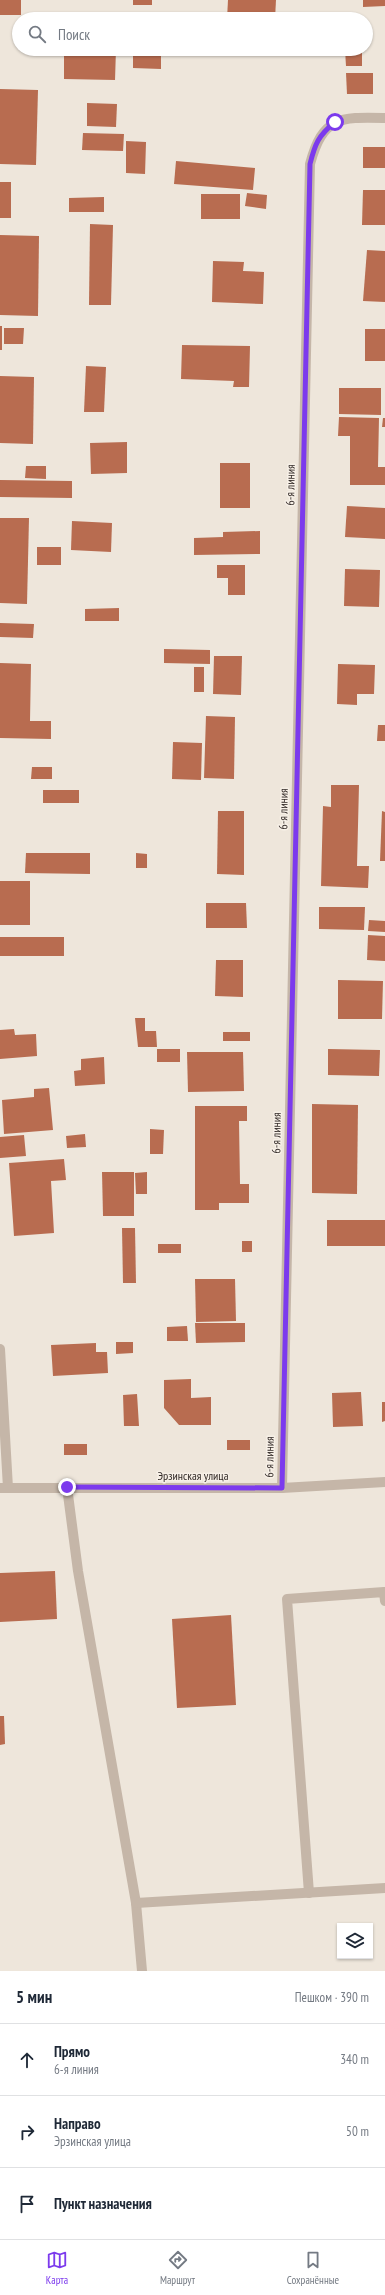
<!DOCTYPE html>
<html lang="ru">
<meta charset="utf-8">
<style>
:root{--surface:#fff;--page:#f2f2f3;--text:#1f2937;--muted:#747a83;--line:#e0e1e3;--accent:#7c3aed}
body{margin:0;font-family:"PT Sans Narrow",sans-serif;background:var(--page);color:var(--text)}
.controls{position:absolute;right:12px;bottom:12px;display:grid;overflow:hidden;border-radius:0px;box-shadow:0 1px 3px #0004}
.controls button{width:36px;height:36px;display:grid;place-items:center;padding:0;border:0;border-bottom:1px solid var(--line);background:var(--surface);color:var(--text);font:20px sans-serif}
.stop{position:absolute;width:12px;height:12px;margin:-9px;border:3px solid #7c3aed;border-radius:50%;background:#fff}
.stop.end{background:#7c3aed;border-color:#fff;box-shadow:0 1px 4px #0008}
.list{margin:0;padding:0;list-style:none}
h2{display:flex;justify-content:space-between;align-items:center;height:52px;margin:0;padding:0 16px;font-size:17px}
h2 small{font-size:13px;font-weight:400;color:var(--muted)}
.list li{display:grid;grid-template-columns:26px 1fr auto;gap:12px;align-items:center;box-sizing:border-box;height:72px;padding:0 16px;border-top:1px solid var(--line)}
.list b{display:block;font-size:15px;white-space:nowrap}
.list p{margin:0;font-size:13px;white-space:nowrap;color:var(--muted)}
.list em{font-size:13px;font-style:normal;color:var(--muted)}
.icon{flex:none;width:22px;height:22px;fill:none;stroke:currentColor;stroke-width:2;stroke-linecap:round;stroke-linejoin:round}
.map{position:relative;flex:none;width:385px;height:1971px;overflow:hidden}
.search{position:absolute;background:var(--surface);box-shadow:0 1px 3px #0004;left:12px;right:12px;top:12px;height:44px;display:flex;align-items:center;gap:10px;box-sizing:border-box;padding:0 14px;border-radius:22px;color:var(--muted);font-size:15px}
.sheet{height:268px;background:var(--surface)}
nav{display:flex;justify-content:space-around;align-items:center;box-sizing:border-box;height:56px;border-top:1px solid var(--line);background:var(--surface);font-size:11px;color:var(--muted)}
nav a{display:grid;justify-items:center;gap:2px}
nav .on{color:var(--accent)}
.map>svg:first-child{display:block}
.building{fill:#b86c50}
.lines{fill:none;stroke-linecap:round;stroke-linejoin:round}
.service{stroke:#c5b6a8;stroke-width:10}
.minor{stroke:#c5b6a8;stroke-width:10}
.route{stroke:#7c3aed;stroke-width:5}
.labels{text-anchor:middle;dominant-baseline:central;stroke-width:3;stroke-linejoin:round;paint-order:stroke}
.street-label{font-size:12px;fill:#332b28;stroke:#f7f0e7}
</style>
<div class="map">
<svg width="385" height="1971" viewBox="0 0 385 1971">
<rect width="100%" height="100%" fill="#eee6db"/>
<!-- building -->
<g class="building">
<rect x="0" y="0" width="21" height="15"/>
<rect x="133" y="0" width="19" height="5"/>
<path d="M228,0h48l-1,19h-48z"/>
<path d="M363,0h22v6l-22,1z"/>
<rect x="134" y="12" width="28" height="7"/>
<path d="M64,49h52l-1,31 -51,-1z"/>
<path d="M133,49h28v20l-28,-1z"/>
<path d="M226,49h79v5z"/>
<path d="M345,49h17v17h-16z"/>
<path d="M346,73h27v21h-26z"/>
<path d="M0,89l38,1 -2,75 -36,-1z"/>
<path d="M87,103l30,1 -1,23 -29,-1z"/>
<path d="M83,133l41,1 -1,17 -41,-1z"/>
<path d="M126,141l20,1 -1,32 -19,-1z"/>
<rect x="363" y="147" width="22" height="21"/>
<path d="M176,161l79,7 -2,22 -79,-6z"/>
<rect x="0" y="182" width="11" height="36"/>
<path d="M363,190h22v35h-23z"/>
<path d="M247,193l20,2 -1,14 -21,-3z"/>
<rect x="201" y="194" width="39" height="25"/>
<path d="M104,197v15h-35v-14z"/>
<path d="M90,224l23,1 -2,80h-22z"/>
<path d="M0,235l39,1 -1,80 -38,-1z"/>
<path d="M367,250l18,1v51l-22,-1z"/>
<path d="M213,261l31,1 -1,9 21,1 -1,32 -51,-2z"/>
<rect x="0" y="326" width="2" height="24"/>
<path d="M4,328h20l-1,16h-19z"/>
<rect x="365" y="329" width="20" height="32"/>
<path d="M182,345l68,1 -1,41h-16l1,-6 -53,-2z"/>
<path d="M86,366l20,1 -2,45h-20z"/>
<path d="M0,376l34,1 -1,67 -33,-1z"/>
<path d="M339,388h42v27l-42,-1z"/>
<path d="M339,417l40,1 -1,49h7v18h-35v-49h-12z"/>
<path d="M383,418h2v9h-3z"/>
<path d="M127,442v31l-36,1 -1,-31z"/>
<rect x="220" y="463" width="30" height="45"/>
<path d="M26,466h20v13l-21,-1z"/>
<path d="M0,480l72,1v17l-72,-1z"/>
<path d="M347,506l38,2v31l-40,-2z"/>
<path d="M0,518h29l-2,86 -27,-1z"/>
<path d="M72,521l40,2 -1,29 -40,-2z"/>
<path d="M260,531v23l-66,1v-17l29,-1v-5z"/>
<rect x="37" y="547" width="24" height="18"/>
<path d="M217,565h28v30h-17v-17h-11z"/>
<path d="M345,569l35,1 -1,37 -35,-1z"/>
<path d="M119,608v13h-34v-12z"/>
<path d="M0,623l34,1 -1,14 -33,-1z"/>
<path d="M164,649l46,1v14l-46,-1z"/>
<path d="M214,656h28l-1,39 -28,-1z"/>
<path d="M0,663l31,1 -1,57h21v18l-51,-1z"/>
<path d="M338,664l37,1 -1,29h-17v11l-20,-1z"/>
<rect x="194" y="667" width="10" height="25"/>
<path d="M206,716l29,1 -1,62 -30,-1z"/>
<path d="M378,725h7v16h-8z"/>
<path d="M173,742l29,1 -1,37 -29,-1z"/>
<path d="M32,767h20v12h-21z"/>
<path d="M331,785h28l-2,81h12l-1,22 -47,-2 2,-80 8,1z"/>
<rect x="43" y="790" width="36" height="13"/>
<path d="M218,811h26v64l-27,-1z"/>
<path d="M382,811l3,1v49h-5z"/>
<path d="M26,853h64v21l-65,-1z"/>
<path d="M136,853l11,1v14h-11z"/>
<rect x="0" y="881" width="30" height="44"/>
<path d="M206,903h40l1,25h-41z"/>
<path d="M319,907h46l-1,23 -45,-1z"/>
<path d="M369,920l16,1v11l-17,-1z"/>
<path d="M368,935l17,1v25l-18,-1z"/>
<rect x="0" y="937" width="64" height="19"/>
<path d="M216,960h27v37l-28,-1z"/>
<path d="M338,980l45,1 -1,38h-44z"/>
<path d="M135,1018h10v13h11l1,16h-19z"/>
<path d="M14,1029l1,6 21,-1 1,22 -37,3v-29z"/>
<rect x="223" y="1032" width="27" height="9"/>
<rect x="157" y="1049" width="23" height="13"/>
<path d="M328,1049l52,1 -1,26 -51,-1z"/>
<path d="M187,1052h56l1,39 -56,1z"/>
<path d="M104,1057l1,27 -30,2 -1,-15 7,-1v-11z"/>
<path d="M49,1088l4,42 -49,4 -2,-34 32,-3v-8z"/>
<path d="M312,1104l46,1 -1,89 -45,-1z"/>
<path d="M195,1106h52v15h-8l1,63h9v19h-30v7h-24z"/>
<path d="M150,1129l14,1 -1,24h-13z"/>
<path d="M85,1134l1,13 -19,1 -1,-12z"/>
<path d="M24,1135l2,21 -26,2v-21z"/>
<path d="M64,1159l2,21 -15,1 3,52 -40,3 -5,-73z"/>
<path d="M102,1172h32v44h-31z"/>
<path d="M147,1172v22h-11l-1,-21z"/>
<rect x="327" y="1220" width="58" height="26"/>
<path d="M122,1228h13l1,55h-13z"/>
<rect x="242" y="1241" width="10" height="11"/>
<rect x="158" y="1244" width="23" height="9"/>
<path d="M195,1279h40l1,42 -40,1z"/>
<path d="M195,1323h50v19l-49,1z"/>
<path d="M187,1326l1,15h-21v-14z"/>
<path d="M116,1342h17v11l-17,1z"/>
<path d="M96,1343v9h11l1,21 -55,3 -2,-31z"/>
<path d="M191,1379v19l20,-1v28h-32l-15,-17v-28z"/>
<path d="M361,1392l2,34 -30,1 -1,-34z"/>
<path d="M137,1394l2,32h-15l-1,-31z"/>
<path d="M382,1402h3v19l-3,1z"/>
<rect x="227" y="1440" width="23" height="10"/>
<rect x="64" y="1444" width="23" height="11"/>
<path d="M55,1571l2,48 -57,3v-49z"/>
<path d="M231,1615l5,90 -59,3 -5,-89z"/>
<path d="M0,1716h4l1,28 -5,1z"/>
</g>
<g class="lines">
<!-- service -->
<g class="service">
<path d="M67,1487l11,84 58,332 6,68"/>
<path d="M309,1893l-22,-294 97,-7 1,9"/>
<path d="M136,1903l249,-15"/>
</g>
<!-- minor -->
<g class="minor">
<path d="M0,1349l8,139"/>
<path d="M0,1488h282l103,-6"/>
<path d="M282,1488l28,-1324c13,-48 30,-47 75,-46"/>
</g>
</g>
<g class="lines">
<!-- route -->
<path class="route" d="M67,1487l215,1 28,-1324c5,-20 8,-28 25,-42"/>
</g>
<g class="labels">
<!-- street labels -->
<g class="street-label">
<text transform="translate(290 485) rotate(-89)">6-я линия</text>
<text transform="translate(283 809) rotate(-89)">6-я линия</text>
<text transform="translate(276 1133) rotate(-89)">6-я линия</text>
<text transform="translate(269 1457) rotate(-89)">6-я линия</text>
<text x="193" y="1475">Эрзинская улица</text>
</g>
</g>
</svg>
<div class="controls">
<button><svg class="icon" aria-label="layers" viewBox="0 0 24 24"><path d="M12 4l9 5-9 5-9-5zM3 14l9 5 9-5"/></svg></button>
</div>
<div class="stop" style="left:335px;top:122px"></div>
<div class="stop end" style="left:67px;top:1487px"></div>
<div class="search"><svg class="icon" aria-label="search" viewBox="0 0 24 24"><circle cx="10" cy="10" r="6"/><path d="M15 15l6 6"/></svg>Поиск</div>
</div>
<section class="sheet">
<h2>5 мин<small>Пешком · 390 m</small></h2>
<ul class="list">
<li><svg class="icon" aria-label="ahead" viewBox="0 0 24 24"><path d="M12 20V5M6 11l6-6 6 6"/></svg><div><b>Прямо</b><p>6-я линия</p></div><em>340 m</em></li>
<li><svg class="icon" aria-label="right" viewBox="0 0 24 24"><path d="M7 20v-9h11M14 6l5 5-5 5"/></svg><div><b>Направо</b><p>Эрзинская улица</p></div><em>50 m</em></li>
<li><svg class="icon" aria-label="arrive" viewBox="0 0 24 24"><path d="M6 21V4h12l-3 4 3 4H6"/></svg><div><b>Пункт назначения</b></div></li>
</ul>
</section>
<nav>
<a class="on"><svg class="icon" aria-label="map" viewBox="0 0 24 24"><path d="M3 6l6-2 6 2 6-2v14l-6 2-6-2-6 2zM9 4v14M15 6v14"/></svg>Карта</a>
<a><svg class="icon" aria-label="directions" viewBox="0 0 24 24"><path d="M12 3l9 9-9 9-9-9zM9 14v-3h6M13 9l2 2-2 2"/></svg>Маршрут</a>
<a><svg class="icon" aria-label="saved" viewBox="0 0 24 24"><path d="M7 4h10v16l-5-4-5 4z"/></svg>Сохранённые</a>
</nav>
